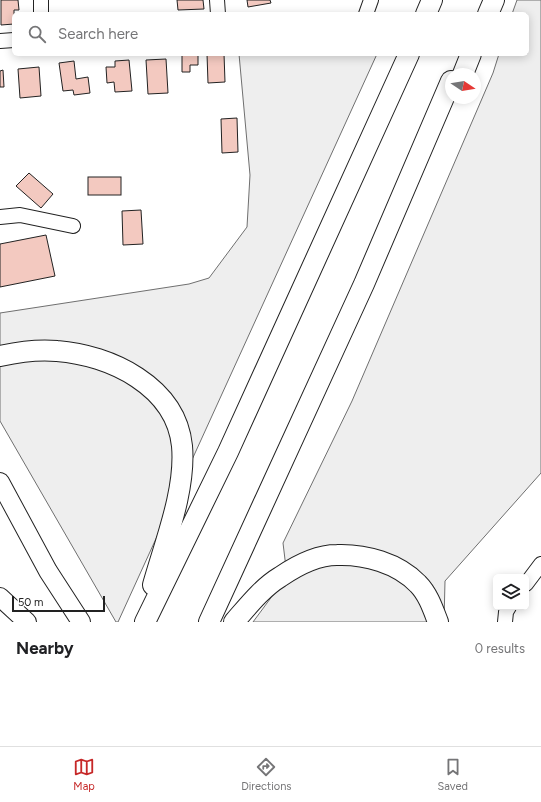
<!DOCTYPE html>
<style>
:root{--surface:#fff;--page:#f6f6f6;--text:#202124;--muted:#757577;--line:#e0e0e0;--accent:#c62828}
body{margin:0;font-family:Figtree,sans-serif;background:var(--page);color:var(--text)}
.controls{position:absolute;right:12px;bottom:12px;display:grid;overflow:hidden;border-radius:6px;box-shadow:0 2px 10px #0003}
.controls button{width:36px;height:36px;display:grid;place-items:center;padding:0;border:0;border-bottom:1px solid var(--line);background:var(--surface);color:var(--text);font:20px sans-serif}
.compass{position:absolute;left:445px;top:68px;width:36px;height:36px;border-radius:50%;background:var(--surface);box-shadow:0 2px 10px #0003;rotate:102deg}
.scale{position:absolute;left:12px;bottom:10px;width:93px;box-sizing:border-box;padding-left:4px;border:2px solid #222;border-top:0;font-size:11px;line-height:14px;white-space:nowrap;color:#222;-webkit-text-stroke:3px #fff;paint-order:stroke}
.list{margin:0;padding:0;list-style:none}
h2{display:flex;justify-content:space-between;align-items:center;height:52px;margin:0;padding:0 16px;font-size:17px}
h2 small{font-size:13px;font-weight:400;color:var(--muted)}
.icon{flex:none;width:22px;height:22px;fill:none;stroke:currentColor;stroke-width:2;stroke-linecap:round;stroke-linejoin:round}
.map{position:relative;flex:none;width:541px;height:622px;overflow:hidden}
.search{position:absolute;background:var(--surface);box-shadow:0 2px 10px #0003;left:12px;right:12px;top:12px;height:44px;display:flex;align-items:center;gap:10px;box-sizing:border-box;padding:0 14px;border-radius:6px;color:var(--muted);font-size:15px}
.sheet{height:124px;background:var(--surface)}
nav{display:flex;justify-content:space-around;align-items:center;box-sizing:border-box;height:56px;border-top:1px solid var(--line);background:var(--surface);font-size:11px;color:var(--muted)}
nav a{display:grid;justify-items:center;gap:2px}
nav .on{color:var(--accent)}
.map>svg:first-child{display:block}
.green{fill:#eee;stroke:#6f6f6f}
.building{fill:#f3c9c0;stroke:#222}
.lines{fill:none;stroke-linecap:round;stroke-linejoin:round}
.minor-casing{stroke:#222;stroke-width:16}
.major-casing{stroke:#222;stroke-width:20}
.highway-casing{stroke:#222;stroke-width:22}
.minor{stroke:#fff;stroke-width:14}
.major{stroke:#fff;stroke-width:18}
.highway{stroke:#fff;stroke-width:20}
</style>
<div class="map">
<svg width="541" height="622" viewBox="0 0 541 622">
<rect width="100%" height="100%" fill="#fff"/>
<!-- green -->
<g class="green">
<path d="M517,0h24v473l-96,108 -1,41h-191l34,-46 -4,-33 69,-142 141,-328 6,-19h28v-40h-15z"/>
<path d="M239,54h138l-259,568h-2l-116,-201v-108l189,-29 20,-6 38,-51 3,-52z"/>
</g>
<!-- building -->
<g class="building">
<path d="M1,0h17l1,10h-5v14l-13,1z"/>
<path d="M177,0h26l1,9 -26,1z"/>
<path d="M247,0h23l1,3 -23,4z"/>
<path d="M182,54h16v11h-8v7h-8z"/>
<path d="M207,54h17l1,28 -17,1z"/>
<path d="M166,59l2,34 -20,1 -2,-34z"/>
<path d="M129,60l3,31 -17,1 -1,-10 -7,1 -1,-16h9v-6z"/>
<path d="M74,61l2,18 12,-2 2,16 -16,2 -1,-5 -10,1 -4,-28z"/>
<path d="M39,67l2,29 -21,2 -2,-29z"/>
<path d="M3,70l1,17h-4v-16z"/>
<path d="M237,118l1,34 -16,1 -1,-34z"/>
<path d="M29,173l24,21 -12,14 -25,-22z"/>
<rect x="88" y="177" width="33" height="18"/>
<path d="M141,210l2,34 -20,1 -1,-34z"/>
<path d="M46,235l9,41 -55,11v-43z"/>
</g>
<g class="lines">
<!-- minor casing -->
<g class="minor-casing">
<g id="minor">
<path d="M41,0v14"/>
<path d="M217,0l1,14"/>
<path d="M366,14l5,-14"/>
<path d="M0,41l14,-1"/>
<path d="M0,217l20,-2 53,11"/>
<path d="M526,584l15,-20"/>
<path d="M505,622l1,-10 3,-5"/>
</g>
</g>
<!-- major casing -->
<g class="major-casing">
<g id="major">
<path d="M0,482l48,89 33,51"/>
<path d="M0,597l27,25"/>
</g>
</g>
<!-- highway casing -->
<g class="highway-casing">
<g id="highway">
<path d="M426,14l6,-14"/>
<path d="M488,14l6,-14"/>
<path d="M463,74l8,-20"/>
<path d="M0,356c18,-4 38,-7 57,-5 53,4 119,35 125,95 4,44 -17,96 -29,139"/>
<path d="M145,622l83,-170 181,-398"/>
<path d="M209,622l155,-338 87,-203"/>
<path d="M234,622c14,-16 28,-34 46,-45 16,-11 37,-22 57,-22 28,-1 61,8 81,29 10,10 15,25 20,38"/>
</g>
</g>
<!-- minor -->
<use href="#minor" class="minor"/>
<!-- major -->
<use href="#major" class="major"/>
<!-- highway -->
<use href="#highway" class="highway"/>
</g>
</svg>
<div class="controls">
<button><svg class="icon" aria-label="layers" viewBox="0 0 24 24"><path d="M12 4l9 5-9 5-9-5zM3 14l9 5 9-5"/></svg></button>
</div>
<svg class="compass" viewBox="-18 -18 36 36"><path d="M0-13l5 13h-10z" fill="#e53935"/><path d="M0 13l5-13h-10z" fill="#757577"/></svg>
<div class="scale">50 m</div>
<div class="search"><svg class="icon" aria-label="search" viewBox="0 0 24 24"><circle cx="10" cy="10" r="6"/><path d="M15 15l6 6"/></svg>Search here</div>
</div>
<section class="sheet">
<h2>Nearby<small>0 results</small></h2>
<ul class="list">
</ul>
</section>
<nav>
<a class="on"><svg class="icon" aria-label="map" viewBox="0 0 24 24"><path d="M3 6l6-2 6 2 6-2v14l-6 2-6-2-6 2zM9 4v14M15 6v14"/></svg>Map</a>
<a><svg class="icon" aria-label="directions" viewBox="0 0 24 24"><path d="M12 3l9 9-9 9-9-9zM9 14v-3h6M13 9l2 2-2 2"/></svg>Directions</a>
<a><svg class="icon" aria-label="saved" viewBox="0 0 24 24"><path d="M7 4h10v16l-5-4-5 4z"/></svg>Saved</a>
</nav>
